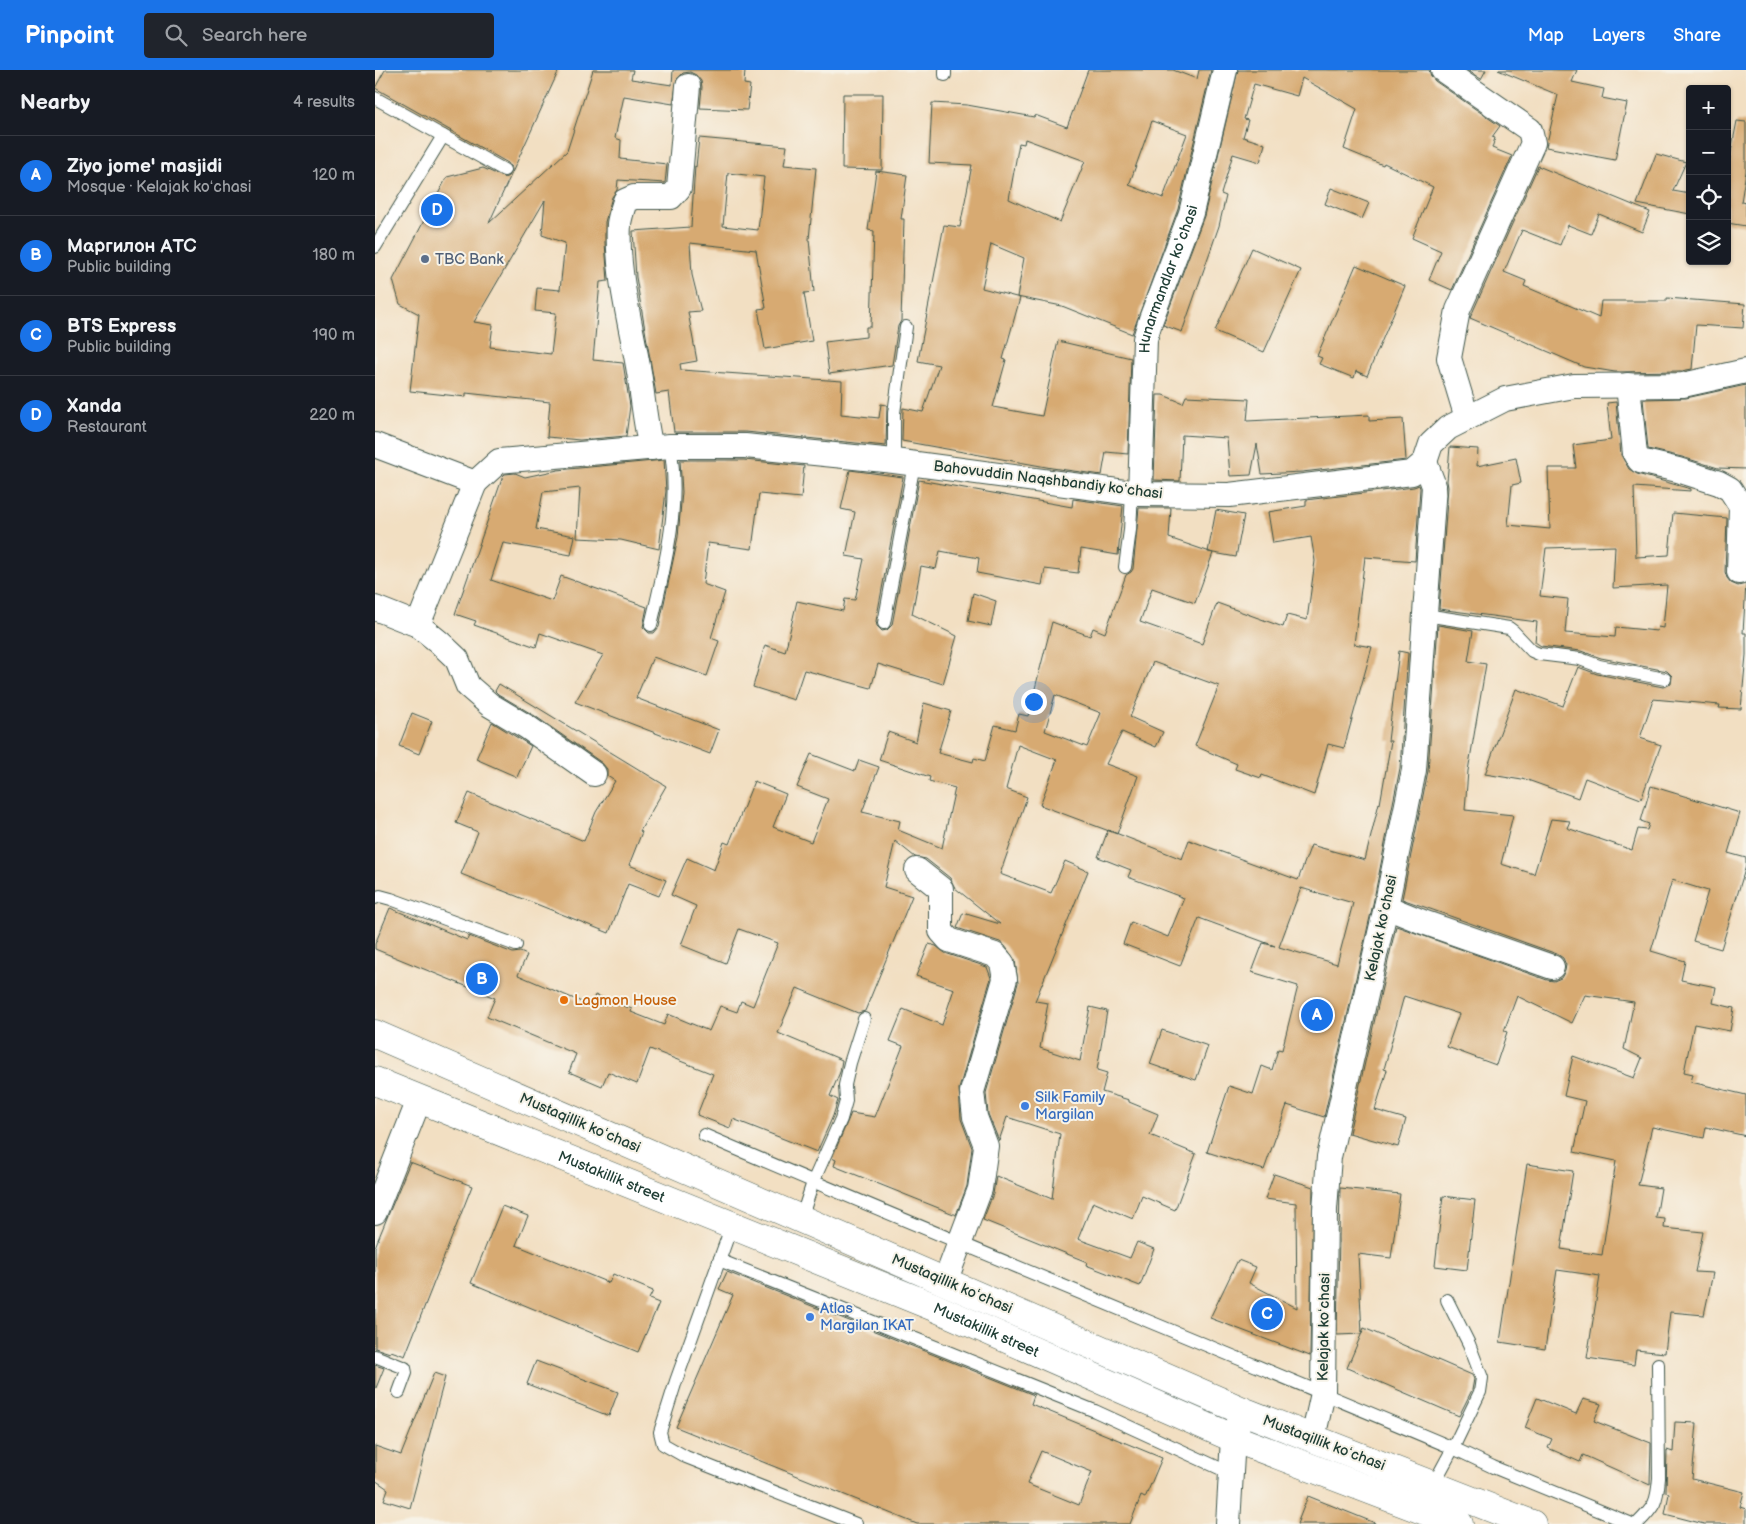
<!DOCTYPE html>
<meta charset="utf-8">
<style>
:root{--surface:#171b24;--page:#20242c;--text:#f1f3f6;--muted:#9ea1a6;--line:#363941;--accent:#1a73e8}
body{margin:0;font-family:"Balsamiq Sans",sans-serif;background:var(--page);color:var(--text)}
.controls{position:absolute;right:15px;top:15px;display:grid;overflow:hidden;border-radius:5px;box-shadow:0 1px 4px #0004}
.controls button{width:45px;height:45px;display:grid;place-items:center;padding:0;border:0;border-bottom:1px solid var(--line);background:var(--surface);color:var(--text);font:25px sans-serif}
.you{position:absolute;left:658px;top:631px;width:18px;height:18px;margin:-12px;border:4px solid #fff;border-radius:50%;background:#1a73e8;box-shadow:0 0 0 8px #1a73e833}
.badge{display:grid;place-items:center;width:32px;height:32px;border-radius:50%;background:var(--accent);color:#fff;font-size:16px;font-weight:700}
.pin{position:absolute;translate:-50% -50%;border:2px solid #fff;box-shadow:0 1px 5px #0006}
.list{margin:0;padding:0;list-style:none}
h2{display:flex;justify-content:space-between;align-items:center;height:65px;margin:0;padding:0 20px;font-size:21px}
h2 small{font-size:16px;font-weight:400;color:var(--muted)}
.list li{display:grid;grid-template-columns:32px 1fr auto;gap:15px;align-items:center;box-sizing:border-box;height:80px;padding:0 20px;border-top:1px solid var(--line)}
.list b{display:block;font-size:19px;white-space:nowrap}
.list p{margin:0;font-size:16px;white-space:nowrap;color:var(--muted)}
.list em{font-size:16px;font-style:normal;color:var(--muted)}
.icon{flex:none;width:28px;height:28px;fill:none;stroke:currentColor;stroke-width:2;stroke-linecap:round;stroke-linejoin:round}
.map{position:relative;flex:none;width:1371px;height:1454px;overflow:hidden}
header{display:flex;align-items:center;gap:30px;box-sizing:border-box;height:70px;padding:0 25px;background:var(--accent);color:#fff}
header strong{font-size:24px}
nav{display:flex;gap:28px;margin-inline-start:auto;font-size:18px}
.search{width:350px;height:45px;background:var(--page);display:flex;align-items:center;gap:12px;box-sizing:border-box;padding:0 18px;border-radius:5px;color:var(--muted);font-size:19px}
main{display:flex}
aside{flex:1;background:var(--surface)}
.map>svg:first-child{display:block}
.building{fill:#d7aa72;fill-rule:evenodd}
.lines{fill:none;stroke-linecap:round;stroke-linejoin:round}
.lane-casing{stroke:#3f5549;stroke-width:14}
.street-casing{stroke:#3f5549;stroke-width:26}
.primary-casing{stroke:#3f5549;stroke-width:29}
.lane{stroke:#fff;stroke-width:12}
.street{stroke:#fff;stroke-width:24}
.primary{stroke:#fff;stroke-width:28}
.service-dot{fill:#5c6f8a;stroke:#f7f3e8;stroke-width:2}
.food-dot{fill:#e8710a;stroke:#f7f3e8;stroke-width:2}
.shop-dot{fill:#3f7fe0;stroke:#f7f3e8;stroke-width:2}
.labels{text-anchor:middle;dominant-baseline:central;stroke-width:4;stroke-linejoin:round;paint-order:stroke}
.service-label{font-size:15px;fill:#4e5e75;stroke:#f7f3e8;text-anchor:start}
.street-label{font-size:15px;fill:#1f3d34;stroke:#f7f3e8}
.food-label{font-size:15px;fill:#c56008;stroke:#f7f3e8;text-anchor:start}
.shop-label{font-size:15px;fill:#366cbe;stroke:#f7f3e8;text-anchor:start}
</style>
<header>
<strong>Pinpoint</strong>
<div class="search"><svg class="icon" aria-label="search" viewBox="0 0 24 24"><circle cx="10" cy="10" r="6"/><path d="M15 15l6 6"/></svg>Search here</div>
<nav><a>Map</a><a>Layers</a><a>Share</a></nav>
</header>
<main>
<aside>
<h2>Nearby<small>4 results</small></h2>
<ul class="list">
<li><span class="badge">A</span><div><b>Ziyo jome' masjidi</b><p>Mosque · Kelajak koʻchasi</p></div><em>120 m</em></li>
<li><span class="badge">B</span><div><b>Маргилон АТС</b><p>Public building</p></div><em>180 m</em></li>
<li><span class="badge">C</span><div><b>BTS Express</b><p>Public building</p></div><em>190 m</em></li>
<li><span class="badge">D</span><div><b>Xanda</b><p>Restaurant</p></div><em>220 m</em></li>
</ul>
</aside>
<div class="map">
<svg width="1371" height="1454" viewBox="0 0 1371 1454">
<rect width="100%" height="100%" fill="#f7f3e8"/>
<filter id="ink" filterUnits="userSpaceOnUse"><feTurbulence type="fractalNoise" baseFrequency=".02" numOctaves="2"/><feDisplacementMap in="SourceGraphic" scale="10" xChannelSelector="R" yChannelSelector="G"/><feConvolveMatrix kernelMatrix="1 2 1 2 8 2 1 2 1" color-interpolation-filters="sRGB"/></filter>
<filter id="wash" filterUnits="userSpaceOnUse"><feTurbulence type="fractalNoise" baseFrequency=".0096" numOctaves="4" result="noise"/><feDisplacementMap in="SourceGraphic" scale="20" xChannelSelector="R" yChannelSelector="G"/><feGaussianBlur stdDeviation="1.12" result="paint"/><feColorMatrix in="noise" values="0 0 0 0 0 0 0 0 0 0 0 0 0 0 0 0 0 1.4 0 .05"/><feComposite in="paint" operator="in"/></filter>
<g filter="url(#wash)">
<rect width="100%" height="100%" fill="#f2dfc2"/>
<g id="blocks">
<!-- building -->
<g class="building">
<path d="M10,0h174l-70,153 78,-72 26,-81h40l-2,9 41,6 1,-15h72l-1,14 6,1 -3,25 -47,-2 2,-21 -1,-6 -5,-6 -6,-3 -7,1 -6,6 -4,25 -49,-8 -9,42 6,2 -1,19 47,5 -2,19 -47,-3 -1,10 -5,7 -7,25v21l3,38 -8,1 -7,78 30,3 7,43 -4,30 -46,4 -33,-3 3,-35 -84,-9v4l-56,-6 9,-77 -19,-10 -7,-24 54,-103 36,-9 22,10 6,-4 1,-5 -4,-6 -133,-75zM170,130l-3,35 23,8 -5,47 -23,-2 -2,23 21,2 -5,41 -61,-7 3,-22 -19,-3z"/>
<path d="M713,0h85l24,9 2,-9h12l-33,139 -46,125 -70,-28 -45,-9 7,-39 -33,-14 -9,44 38,10 -17,61 3,1 -13,47 49,9 16,-75 73,17 -3,96 -22,-2 -4,23 -50,-7 -150,-27 1,-33 20,4 16,-47 -21,-4 26,-136 16,2 12,-62 -43,-2 3,-60 35,2 67,12 1,-2 32,12zM777,51l35,13 -24,64 -34,-13zM650,69l60,22 -25,61 -51,-23 10,-56 5,1z"/>
<path d="M863,0h191l2,6 4,5 65,45 -8,11 3,1 -3,10 20,8 -60,134 -23,-10 12,-29 -29,-13 21,-51 -49,-24 -1,2 -39,-16 13,-40 -55,-31 -5,18 -43,-12 -10,35 4,1 -5,17 22,7 -5,18 -27,-8 -12,40 5,2 -7,30 -37,106 -19,-7 41,-109z"/>
<path d="M1092,0h19l-5,9z"/>
<path d="M1123,0h79l-5,12 32,7 -2,9 25,5 -12,57 -69,-13 12,-52z"/>
<path d="M468,24h40l-1,76 -40,-1z"/>
<path d="M1362,51l9,1v49l-5,31 5,1v23l-19,-3v-51z"/>
<path d="M324,68l88,8 -3,19 32,3 -7,71 5,53 -10,1 8,48 -47,8 -7,-40 8,-1 -10,-58 -66,-7 2,32 9,36 -13,1 9,49 -17,3 1,6 161,11 -1,33 38,4 2,-14 6,1 -1,41 -140,-14h-72l-5,-40 -13,2 -20,-117 -3,-46 58,-4 4,-61 1,1zM353,103l36,4 -6,53 -35,-4z"/>
<path d="M1281,84l30,8 -13,29 17,3v20l-53,-10z"/>
<path d="M1163,96l112,46 -8,20 -43,-18 -8,20 -23,-9 -8,20 -38,-15 -18,42 22,9 -2,5 75,32 2,-17h66v-3l78,6 -2,24 -47,-3 -4,44 -11,2 -66,1 -31,-5 -114,-49z"/>
<path d="M501,101l31,4 -6,44h3l-3,102 -3,5 -6,39 -63,9 -4,-32 41,-5v-10h5l3,-96 -6,-1z"/>
<path d="M956,118l38,15 -7,16 -37,-15z"/>
<path d="M877,178l49,22 -37,82 -49,-21z"/>
<path d="M981,195l49,21 -38,90 -11,-5 -2,7 -35,-14 3,-6 -5,-2z"/>
<path d="M1371,315v84l-28,-1 -36,-11 -34,-8 -5,-50 43,-1z"/>
<path d="M782,325h6l20,8 3,-7 63,3 -2,22 122,-6v6l34,-2 3,41 -104,12 -40,2 -5,-30 -6,31 -21,1 -3,-38 -45,-3 -2,46 -26,-1z"/>
<path d="M1241,332l5,53 8,14 8,5 54,15v2l-57,-4 2,70 33,-2 4,-42 54,5 -2,54 2,6 4,5 7,3 8,-2 -3,49h3v22l-5,54 -22,-1 1,-3 -67,-6 -13,39 21,7 -20,54 -56,-21 -7,20 -56,-20v2l-37,-6 31,-85 47,17 15,-39 19,7 66,13 8,-3 1,-8 -5,-5 -66,-13 -20,-7 -40,-5 -6,-4 2,-20 -98,-13 9,-122 -1,-6 3,-34 28,2 -1,17 39,-8 5,25 -9,2 -4,40 42,4 -2,-61h28l-3,-23 38,-5 -4,-37zM1240,476l-2,42 54,-3 -4,43 -5,-1 -1,4 -41,-4 -1,10 -50,-4 3,-34 -28,-3 6,-48z"/>
<path d="M289,390l2,31 -7,58 -38,-9 -44,-2 3,-50 -37,4 -7,37 39,7 -4,19 -68,-12 -12,37 61,21 9,-25 86,31 -4,20 6,6h5l5,-6 19,-90 4,-45 -2,-32h64l60,6 -3,32 -42,-4 -7,55 -44,-6 -5,41 22,8 -14,46 8,3 -12,35 -54,-19 -17,41 83,32 -9,24 -135,-52 28,-47 -63,-22 -4,14 -62,-22 2,-4 -21,-7 48,-138 2,-2 10,-1 10,4 33,-7z"/>
<path d="M475,400l53,7 -27,144 1,5 5,5 5,-1 5,-5 27,-145 153,27 1,-8 50,7 -5,49 -37,-6 -3,24 -33,-4 -3,16 -65,-12 2,-15 -39,-7 -4,18 -15,-3 -9,48 45,22 -14,48 -65,-20 -7,24 -67,-18 -10,30 -41,-13 12,-42 20,7 12,-51 46,10 2,-12 10,1 9,-41 -18,-3 9,-44 -14,-3z"/>
<path d="M1044,415l1,3 -5,73 -50,-4 -11,87 18,3 -28,101 -16,-4 -14,51 -52,-20 -1,3 -26,-9 2,-5 -42,-18 24,-60 -66,-24 -23,55 33,15 -7,15 -34,-15 -16,32 32,12 -21,58 -77,-29 17,-45 -39,-15 -12,44 21,8 -27,77 51,19 14,-32 23,10 -53,130 13,2 -8,45 40,13 10,-54 17,4 -10,59 10,3 -5,19 27,8v2l29,12 -8,21 46,19 -21,56 -33,-14 -9,23 -40,-17 -15,37 52,19 7,-16 17,7 -14,37 -54,-21 1,-3 -104,-42 10,-26 3,-18 56,23 8,-65 -53,-17 -8,24 -11,-27 -2,-21 32,-110 -3,-23 -10,-14 -5,-4 -43,-14 6,-15 37,11 -45,-36 -5,-10 -24,-19 -11,-2 -20,-16 -11,46 28,9 -47,115 -7,2 -61,-25 -19,45 64,27 -2,12 -10,24 8,4 -5,16 -16,36 -84,-33 -3,9 -33,-13 16,-41 -63,-25 -13,35 -29,-12 -6,14 -33,-14 7,-18 -89,-37 8,-19 -120,-49v-5l15,-36 77,32 2,-4 44,17 7,-1 7,3 -9,20 73,31 4,-11 37,14 -1,3 33,13 4,-11 41,17 11,-25 17,6 4,-11 12,5 25,-63 -39,-14 -13,34 -45,-18 15,-39 -25,-11 16,-37 27,12 10,-28 5,2 25,-63 32,13 -13,33 38,15 17,-43 -31,-12 14,-33 44,17 4,-11 20,7 -17,45 38,9 -2,9 44,18 13,-60 -26,-7 1,-4 -51,-17 9,-28 28,10 8,-39 27,8 -13,42 35,9 1,-4 11,3 10,-36 20,5 4,-16 9,2 24,-94 38,14 3,-8 12,5 21,-58 5,-3 2,-3 6,-61h32l-2,30 44,15 -18,50 -43,-15 -12,34 62,22 15,-41 66,24 4,-12 20,5 8,-59 -4,-24 -38,6 -5,-31 38,-6v-6l108,-13zM680,625l46,18 -14,34 -42,-16z"/>
<path d="M841,440l28,5 -8,42 -28,-5z"/>
<path d="M598,523l23,8 -5,25 -23,-5z"/>
<path d="M1063,555l35,6 -5,30 18,3 -18,107 -3,39 48,5 -12,49 33,10 17,-55 19,2 -3,7 65,22 6,-21 9,1 2,-6 -8,-3 10,-35 89,27 -12,40 18,5v8l-25,83 -28,-8 15,-50 -36,-11 -21,71 34,10 -4,19 35,7 -3,16 21,5 -4,23 -36,-7 -10,48 9,2 -2,8 55,13v41l-40,-9 -2,11 -52,-11 -14,58 23,3 -5,30 9,1 -1,9 39,4 -8,40 18,1 -9,42 -34,-3 -5,41 -29,-3 -2,15 -47,-7 13,-82 -43,-6 -12,79 -45,-7 27,-178 46,7 -12,78 41,6 14,-94 -42,-9 11,-51 -21,-5 9,-40 61,22 8,-20 -18,-9 10,-47 -49,-7 -13,28 -55,-27 -13,35 3,1 -11,33 -49,-18 12,-33 -55,-18 -20,73 3,1 -12,40 31,9 -8,28 -49,-14 47,-207 151,54 7,1 7,-3 4,-7 1,-6 -3,-7 -6,-4 -155,-55 26,-128z"/>
<path d="M1024,581l9,2 -8,115 -27,136 -49,213 -37,-12 -23,65 -57,-18 22,-66 24,8 9,-28 10,4 6,-21 4,1 16,-64 -46,-14 11,-29 12,3 -76,-28 -19,48 -57,-22 8,-22 37,15 16,-39 -56,-21 3,-7 -33,-13 10,-27 74,29 7,-19 109,40 13,-35 54,15 14,-57 1,1 11,-63h-3zM926,818l52,15 -16,61 -58,-17z"/>
<path d="M124,614l167,102 -26,45 2,1 -13,33 37,15 -7,16 -31,-12 -19,49 -148,-59 17,-42 -22,-9 13,-30 115,48 12,-29 19,-31 -8,-5v-7l-5,-6 -67,-47 -37,-22 -3,-3z"/>
<path d="M37,643l20,8 -13,33 -20,-8z"/>
<path d="M117,652l39,24 -14,31 -41,-18z"/>
<path d="M554,874l7,2 9,7 42,14 4,11 -32,111 2,30 11,29 -5,38 -11,29 -122,-49 2,-6 -4,-2 19,-45 24,4 28,-71 -13,-5 13,-32 39,16 12,-36 -38,-13z"/>
<path d="M787,960l46,16 -12,34 -46,-16z"/>
<path d="M35,1092l62,24 -67,170 -14,-5 -1,2 -15,-5v-101z"/>
<path d="M899,1104l39,13 -3,169 -100,-38 28,-58 18,7 -7,16 48,25 -1,-105 -31,-4z"/>
<path d="M965,1118l60,6 -9,64 -33,-4 4,80 -25,1z"/>
<path d="M1068,1126l32,4 -8,70 -32,-4z"/>
<path d="M127,1136l26,10 -12,29 93,38 4,-9 40,17 -4,8 10,4 -21,49 -167,-69z"/>
<path d="M352,1202l307,123 -3,9 131,54 -17,40 -4,-2 -11,28h-213l-241,-97 57,-132 -14,-6zM666,1381l51,21 -13,33 -52,-21z"/>
<path d="M989,1258l108,47 2,4 -2,11 -13,26 -112,-48z"/>
<path d="M161,1291l82,31 -9,24 -82,-32z"/>
<path d="M0,1295l9,3 -8,20h-1z"/>
<path d="M59,1303l11,4 -35,131 -26,-8 4,-11 -13,-9v-34l26,9z"/>
<path d="M1162,1328l39,16 7,-15 18,5 -7,17 57,22 -1,42 -67,-30 -3,7 -32,-14 4,-9 -27,-11z"/>
<path d="M1300,1352l22,1 -5,56 52,13 -4,15 6,2v15h-42l-39,-10 4,-20 -3,-2 1,-42 6,2z"/>
<path d="M933,1426l67,27v1h-78z"/>
</g>
</g>
</g>
<g filter="url(#ink)">
<use href="#blocks" fill-opacity="0" stroke="#3f5549" stroke-width="1"/>
<g class="lines">
<!-- lane casing -->
<g class="lane-casing">
<g id="lane">
<path d="M570,5v-5"/>
<path d="M0,28l129,72"/>
<path d="M0,177l68,-111"/>
<path d="M519,391v-48l12,-86"/>
<path d="M750,497l5,-37 2,-37"/>
<path d="M1050,545l84,13 4,3 19,20 7,3 41,5 19,7 66,13"/>
<path d="M509,553l30,-159"/>
<path d="M276,555c14,-60 30,-118 19,-179"/>
<path d="M0,828l5,-2 11,3 125,46"/>
<path d="M329,1065c249,107 500,208 749,313l40,19 139,57"/>
<path d="M426,1149l12,-37 28,-63 5,-18 -1,-16 5,-22 14,-44"/>
<path d="M357,1155l-56,156 -16,51 3,12 23,13 170,67"/>
<path d="M344,1190l376,151 135,62"/>
<path d="M0,1286l30,12 1,5 -7,19"/>
<path d="M1058,1415l20,-37 27,-56 2,-14 -13,-34 -22,-44"/>
<path d="M1262,1454c18,-18 20,-21 22,-46l-1,-114"/>
</g>
</g>
<!-- street casing -->
<g class="street-casing">
<g id="street">
<path d="M1068,0l87,60 3,13 -75,167 -9,48 18,60"/>
<path d="M1253,315l7,69 5,7 38,9 41,13 11,6 11,17 -2,66"/>
<path d="M0,375l100,38 -57,142"/>
<path d="M276,378c-6,-25 -8,-50 -12,-76 -8,-48 -23,-100 -20,-148 1,-8 4,-16 6,-23l9,-4h37l8,-9 9,-102"/>
<path d="M100,413l24,-22 171,-15h75l149,15 246,33 89,1 183,-22 13,-11 6,-18 17,-16 57,-29 69,-13 109,-1 63,-14"/>
<path id="s1" d="M765,424l5,-155 6,-20 40,-106 34,-143"/>
<path d="M0,538l43,17 21,17 18,17 11,27 22,19 37,22 67,47"/>
<path d="M542,800l24,19v42l8,9 46,15 7,8 3,16 -33,113 3,25 11,29 -6,43 -35,93"/>
<path d="M1011,837l37,15 129,45"/>
<path d="M0,1142l44,-112"/>
<path d="M938,1368l10,-45 2,-184 4,-52 57,-250 28,-137 20,-284 -9,-24"/>
<path d="M853,1454l5,-86 10,-27"/>
</g>
</g>
<!-- primary casing -->
<g class="primary-casing">
<g id="primary">
<path d="M0,964l868,377 289,113"/>
<path id="s2" d="M0,1011l559,226 299,131 226,86"/>
</g>
</g>
<!-- lane -->
<use href="#lane" class="lane"/>
<!-- street -->
<use href="#street" class="street"/>
<!-- primary -->
<use href="#primary" class="primary"/>
</g>
</g>
<!-- markers -->
<circle class="service-dot" cx="50" cy="189" r="5"/>
<circle class="food-dot" cx="189" cy="930" r="5"/>
<g class="shop-dot">
<circle cx="650" cy="1036" r="5"/>
<circle cx="435" cy="1247" r="5"/>
</g>
<g class="labels">
<!-- service labels -->
<g class="service-label">
<text x="60" y="189">TBC Bank</text>
</g>
<!-- street labels -->
<g class="street-label">
<text stroke="none"><textPath href="#s1" startOffset="219">Hunarmandlar ko‘chasi</textPath></text>
<text transform="translate(673 410) rotate(7)">Bahovuddin Naqshbandiy koʻchasi</text>
<text transform="translate(1006 858) rotate(-78)">Kelajak koʻchasi</text>
<text transform="translate(205 1053) rotate(23)">Mustaqillik koʻchasi</text>
<text stroke="none"><textPath href="#s2" startOffset="255">Mustakillik street</textPath></text>
<text transform="translate(577 1214) rotate(23)">Mustaqillik koʻchasi</text>
<text transform="translate(949 1257) rotate(-89)">Kelajak koʻchasi</text>
<text stroke="none"><textPath href="#s2" startOffset="660">Mustakillik street</textPath></text>
<text transform="translate(949 1373) rotate(21)">Mustaqillik koʻchasi</text>
</g>
<!-- food labels -->
<g class="food-label">
<text x="199" y="930">Lagmon House</text>
</g>
<!-- shop labels -->
<g class="shop-label">
<text x="660" y="1027">Silk Family<tspan x="660" dy="17">Margilan</tspan></text>
<text x="445" y="1238">Atlas<tspan x="445" dy="17">Margilan IKAT</tspan></text>
</g>
</g>
</svg>
<div class="controls">
<button>+</button>
<button>−</button>
<button><svg class="icon" aria-label="locate" viewBox="0 0 24 24"><circle cx="12" cy="12" r="6"/><path d="M12 2v4M12 18v4M2 12h4M18 12h4"/></svg></button>
<button><svg class="icon" aria-label="layers" viewBox="0 0 24 24"><path d="M12 4l9 5-9 5-9-5zM3 14l9 5 9-5"/></svg></button>
</div>
<div class="you"></div>
<div class="pin badge" style="left:942px;top:945px">A</div>
<div class="pin badge" style="left:107px;top:909px">B</div>
<div class="pin badge" style="left:892px;top:1244px">C</div>
<div class="pin badge" style="left:62px;top:140px">D</div>
</div>
</main>
